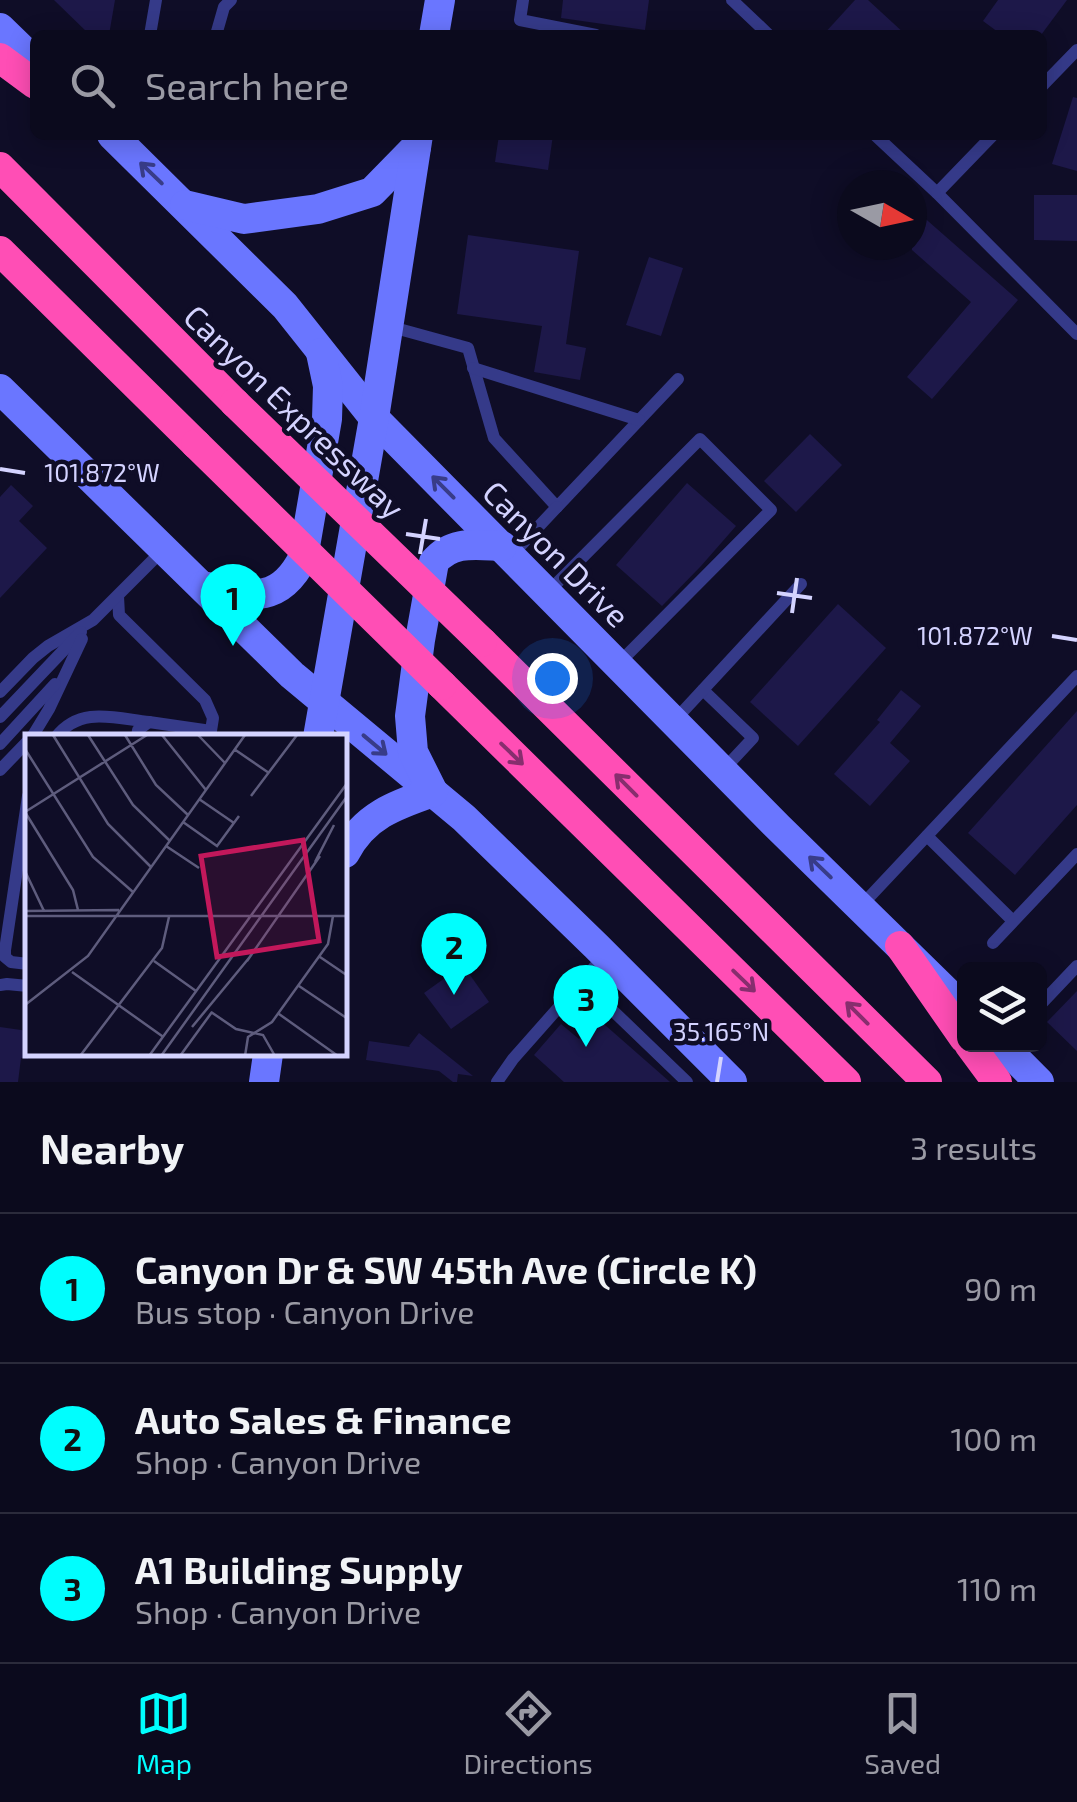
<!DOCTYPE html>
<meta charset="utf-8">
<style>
:root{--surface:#0b0a1d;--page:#141326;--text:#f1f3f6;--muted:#9a9aa4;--line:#2b2b3b;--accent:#00fefe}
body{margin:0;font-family:"Exo 2",sans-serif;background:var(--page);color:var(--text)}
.controls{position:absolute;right:30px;bottom:30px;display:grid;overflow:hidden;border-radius:15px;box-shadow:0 5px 25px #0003}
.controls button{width:90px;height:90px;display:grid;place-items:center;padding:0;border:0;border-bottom:2px solid var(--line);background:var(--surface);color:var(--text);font:50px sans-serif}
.compass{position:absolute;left:837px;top:170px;width:90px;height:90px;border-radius:50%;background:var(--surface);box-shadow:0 5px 25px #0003;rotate:99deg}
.you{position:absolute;left:552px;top:678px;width:35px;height:35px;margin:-25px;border:8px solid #fff;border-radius:50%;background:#1a73e8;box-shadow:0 0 0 15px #1a73e833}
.badge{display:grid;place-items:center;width:65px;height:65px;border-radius:50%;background:var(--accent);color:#111;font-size:32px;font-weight:700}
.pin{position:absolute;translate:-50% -82px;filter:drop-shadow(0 2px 5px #0008)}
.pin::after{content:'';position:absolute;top:52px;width:35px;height:30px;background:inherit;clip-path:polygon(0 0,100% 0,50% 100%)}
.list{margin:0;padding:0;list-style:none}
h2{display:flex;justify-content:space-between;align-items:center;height:130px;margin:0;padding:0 40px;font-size:42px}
h2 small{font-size:32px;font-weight:400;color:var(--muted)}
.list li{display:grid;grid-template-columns:65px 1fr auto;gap:30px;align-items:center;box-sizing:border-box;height:150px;padding:0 40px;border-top:2px solid var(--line)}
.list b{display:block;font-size:38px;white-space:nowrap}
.list p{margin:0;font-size:32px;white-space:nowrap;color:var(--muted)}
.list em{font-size:32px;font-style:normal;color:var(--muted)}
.icon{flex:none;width:55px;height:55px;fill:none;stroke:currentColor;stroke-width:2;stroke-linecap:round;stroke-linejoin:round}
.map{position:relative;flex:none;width:1077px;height:1082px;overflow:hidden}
.search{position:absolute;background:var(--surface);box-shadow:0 5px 25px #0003;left:30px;right:30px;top:30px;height:110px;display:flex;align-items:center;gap:25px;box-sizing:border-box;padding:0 35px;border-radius:15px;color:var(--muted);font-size:38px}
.sheet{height:580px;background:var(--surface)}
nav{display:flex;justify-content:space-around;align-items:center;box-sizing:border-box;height:140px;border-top:2px solid var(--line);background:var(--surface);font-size:28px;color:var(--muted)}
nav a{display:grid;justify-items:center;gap:5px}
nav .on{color:var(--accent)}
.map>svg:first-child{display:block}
.building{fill:#1d1849}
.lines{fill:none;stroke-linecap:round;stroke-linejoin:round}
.lane{stroke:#353a89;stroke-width:12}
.secondary{stroke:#6a76ff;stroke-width:30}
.highway{stroke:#ff4eb5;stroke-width:30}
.highway-bridge{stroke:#ff4eb5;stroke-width:30}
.oneway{stroke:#383c88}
.oneway2{stroke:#872e6e}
.ticks{fill:none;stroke:#d4d3ff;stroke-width:4}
.labels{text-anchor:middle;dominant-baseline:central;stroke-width:9;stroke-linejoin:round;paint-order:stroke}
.street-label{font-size:32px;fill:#d4d3ff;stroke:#0f0d27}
.inset-road{fill:none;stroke:#5e5c7d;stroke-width:2.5}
.view{fill:#c2185b;fill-opacity:0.15;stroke:#c2185b;stroke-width:5}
.inset-edge{fill:none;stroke:#d4d3ff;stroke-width:5}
.ticks-label{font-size:25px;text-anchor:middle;fill:#d4d3ff;stroke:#0f0d27;stroke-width:9;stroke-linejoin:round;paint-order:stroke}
</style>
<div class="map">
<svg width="1077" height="1082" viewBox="0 0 1077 1082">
<rect width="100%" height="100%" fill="#0f0d27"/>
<!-- building -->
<g class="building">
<path d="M54,0h61l-6,35h-19z"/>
<path d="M563,0h86l-4,30 -84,-12z"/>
<path d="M855,0h13l38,35h-83z"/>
<path d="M998,0h69l-26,35h-39l-19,-14z"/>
<path d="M1073,97l4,1v73l-25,-7z"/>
<path d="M499,135h54l-5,35 -53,-8z"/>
<path d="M1034,195h43v46l-43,-1z"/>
<path d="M912,207l106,93 -86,99 -25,-22 64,-75 -59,-52z"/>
<path d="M468,235l111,16 -13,93 20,4 -6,32 -46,-8 8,-46 -85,-12z"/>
<path d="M649,257l34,11 -22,68 -35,-11z"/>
<path d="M810,434l32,31 -46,47 -32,-31z"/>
<path d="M687,483l49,43 -35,40 -39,40 -46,-41z"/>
<path d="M11,485l22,21 -14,15 28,27 -47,50v-101z"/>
<path d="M838,604l48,44 -88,98 -48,-44z"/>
<path d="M901,690l20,16 -31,37 20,18 -40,45 -36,-32 46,-52 -3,-2z"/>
<path d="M1077,711v94l-62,70 -47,-42z"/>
<path d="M463,965l26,37 -38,27 -27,-36z"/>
<path d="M1077,991v60l-30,-29z"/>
<path d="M597,1018l73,64h-106l-30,-27 27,-31 18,15z"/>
<path d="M0,1027l28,4v28l-7,-1 -3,24h-18z"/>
<path d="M419,1033l34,27 20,16 -15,-2 -1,8h-4l-14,-11 -73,-11 3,-19 41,6 -1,-1z"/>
</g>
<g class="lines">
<!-- lane -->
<g class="lane">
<path d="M523,0l-3,20 76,15"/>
<path d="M732,0l37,35"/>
<path d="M150,35l6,-35"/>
<path d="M216,35l8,-28 7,-7"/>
<path d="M1042,86l35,-36"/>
<path d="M875,135l62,58 140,141"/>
<path d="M937,193l56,-58"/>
<path d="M388,326l80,22 26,90 63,69 121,-128"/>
<path d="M473,368l166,52"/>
<path d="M511,556l46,-49"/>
<path d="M548,592l152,-153 71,71 -153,154"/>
<path d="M118,596l1,19 86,85 8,18 -3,19"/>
<path d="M703,690l50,48 -29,31"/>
<path d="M0,692l33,-34 15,-12 45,-26 70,-70"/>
<path d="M0,717l81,-85"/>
<path d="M674,721l127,-137"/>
<path d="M32,737l17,-28 33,-70"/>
<path d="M56,737c24,-31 58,-19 93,-15"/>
<path d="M137,737l1,-7 11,-8 62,9"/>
<path d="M0,744l55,-60"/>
<path d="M0,770l28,-29"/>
<path d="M28,796l-23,154v7l6,5 17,2"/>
<path d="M927,836l86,85"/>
<path d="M860,907l217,-231"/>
<path d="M993,943l84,-89"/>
<path d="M583,982l104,100"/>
<path d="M0,985l7,-1 21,2"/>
<path d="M1040,1005l37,-39"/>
<path d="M497,1082l16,-23 92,-104"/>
</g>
<!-- secondary -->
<g class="secondary">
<path d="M0,28l35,34"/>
<path d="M434,35l6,-35"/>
<path d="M112,135l173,171 89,112 404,409 186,182"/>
<path d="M185,205l59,14 74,-10 54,-17 44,-45"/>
<path d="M0,389l292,286 172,143 132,128 136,136"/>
<path d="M202,586c45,9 76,21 101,-28l24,-139 1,-33 -7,-33"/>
<path d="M318,737l56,-319 44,-283"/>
<path d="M345,853c19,-37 50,-48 88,-61l-20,-40 -3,-36 10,-76 14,-78c18,-22 42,-17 68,-16"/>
<path d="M1001,1044l38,38"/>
<path d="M264,1082l4,-28"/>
</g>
<!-- highway -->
<g class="highway">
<path d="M0,58l35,26"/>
<path d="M0,167l235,236"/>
<path d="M0,251l196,193"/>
<path d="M482,642l445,440"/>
<path d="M442,685l404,397"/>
<path d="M900,946l64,92"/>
<path d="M969,1044l28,38"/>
</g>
<!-- highway-bridge -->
<g class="highway-bridge">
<path d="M235,403l247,239"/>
<path d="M196,444l246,241"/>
</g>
</g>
<!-- one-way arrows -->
<defs><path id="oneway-shaft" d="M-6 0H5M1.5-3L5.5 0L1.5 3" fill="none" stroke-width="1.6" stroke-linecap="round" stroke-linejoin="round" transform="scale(2.5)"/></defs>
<g class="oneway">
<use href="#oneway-shaft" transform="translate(151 173) rotate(-136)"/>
<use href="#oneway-shaft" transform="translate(443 487) rotate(-135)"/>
<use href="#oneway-shaft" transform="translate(375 745) rotate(40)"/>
<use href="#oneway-shaft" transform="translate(820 867) rotate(-136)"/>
</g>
<g class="oneway2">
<use href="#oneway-shaft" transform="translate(512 754) rotate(44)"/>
<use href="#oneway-shaft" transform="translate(626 785) rotate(-135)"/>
<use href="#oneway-shaft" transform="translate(744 981) rotate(44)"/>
<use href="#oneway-shaft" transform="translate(857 1013) rotate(-135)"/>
</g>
<!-- ticks -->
<path class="ticks" d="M0,469l25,4M406,534l34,5M420,554l6,-35M777,593l35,5M792,613l5,-35M1052,636l25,4M717,1082l4,-25"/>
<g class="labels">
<!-- street labels -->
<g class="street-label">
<text transform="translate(295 411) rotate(44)">Canyon Expressway</text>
<text transform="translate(557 553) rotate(45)">Canyon Drive</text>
</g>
</g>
<!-- overview -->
<g transform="translate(25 734)">
<rect width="322" height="322" fill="#0f0d27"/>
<path class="inset-road" d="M28,1l55,89 43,43M63,1l45,70 37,36M100,1l31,50 32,30M137,1l44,55M173,1l27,28M0,15l68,108 40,35M209,15l35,24M226,62l46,-61M174,65l35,24M0,78l48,78 5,20M0,78l122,-77M158,88l34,24 22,-30M141,112l33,22M290,128l19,-37M0,137l19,40M0,177l94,-1M0,182h323M295,223l28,19M129,227l42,30M222,227l73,-105M47,238l90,64M274,252l49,33M0,271l63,-49 157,-221M186,278l25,17 27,6 12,21M254,280l59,42M167,293l57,-69M55,322l82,-108 7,-31M124,322l199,-274M136,322l187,-261M155,322l32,-44M220,322l3,-19 24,-15 56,-78 5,-28"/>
<path class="view" d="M278,106l16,101 -102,16 -16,-101z"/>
<rect width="322" height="322" class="inset-edge"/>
</g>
<g class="ticks-label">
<text x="102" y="482">101.872°W</text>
<text x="975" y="645">101.872°W</text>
<text x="721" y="1041">35.165°N</text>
</g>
</svg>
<div class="controls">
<button><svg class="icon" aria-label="layers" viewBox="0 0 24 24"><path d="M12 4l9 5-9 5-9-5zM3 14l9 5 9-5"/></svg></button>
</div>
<svg class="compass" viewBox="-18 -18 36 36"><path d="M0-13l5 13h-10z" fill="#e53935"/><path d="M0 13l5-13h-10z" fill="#9a9aa4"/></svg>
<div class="you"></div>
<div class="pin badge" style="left:233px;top:646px">1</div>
<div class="pin badge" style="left:454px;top:995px">2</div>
<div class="pin badge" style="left:586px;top:1047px">3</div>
<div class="search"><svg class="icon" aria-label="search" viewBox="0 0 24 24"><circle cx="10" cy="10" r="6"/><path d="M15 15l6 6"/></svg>Search here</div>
</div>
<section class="sheet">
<h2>Nearby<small>3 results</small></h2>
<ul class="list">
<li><span class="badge">1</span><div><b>Canyon Dr &amp; SW 45th Ave (Circle K)</b><p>Bus stop · Canyon Drive</p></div><em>90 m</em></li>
<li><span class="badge">2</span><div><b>Auto Sales &amp; Finance</b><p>Shop · Canyon Drive</p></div><em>100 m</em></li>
<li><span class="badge">3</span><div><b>A1 Building Supply</b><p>Shop · Canyon Drive</p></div><em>110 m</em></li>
</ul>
</section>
<nav>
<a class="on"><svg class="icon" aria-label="map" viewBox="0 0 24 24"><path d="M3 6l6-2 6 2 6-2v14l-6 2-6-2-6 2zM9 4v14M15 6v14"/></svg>Map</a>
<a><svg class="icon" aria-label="directions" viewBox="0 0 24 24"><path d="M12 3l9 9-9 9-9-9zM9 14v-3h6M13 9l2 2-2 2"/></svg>Directions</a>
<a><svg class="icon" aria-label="saved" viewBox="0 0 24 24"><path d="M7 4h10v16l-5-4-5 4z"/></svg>Saved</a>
</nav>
